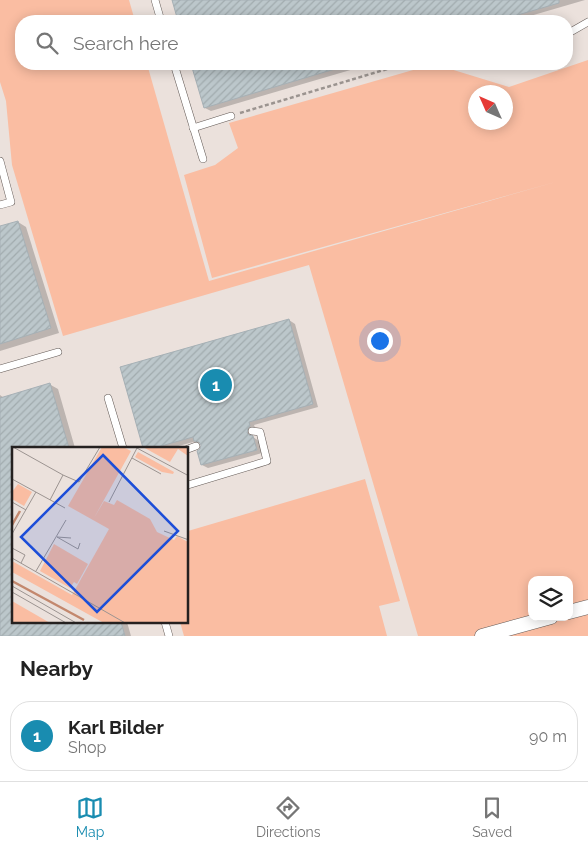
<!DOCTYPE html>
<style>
:root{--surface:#fff;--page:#f6f6f6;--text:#222;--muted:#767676;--line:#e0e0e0;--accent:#198cb0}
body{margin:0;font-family:Raleway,sans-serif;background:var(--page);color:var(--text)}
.controls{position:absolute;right:15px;bottom:15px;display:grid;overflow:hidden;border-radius:10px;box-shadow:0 2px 12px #0003}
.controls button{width:45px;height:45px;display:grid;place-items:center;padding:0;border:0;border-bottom:1px solid var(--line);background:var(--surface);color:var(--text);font:25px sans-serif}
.compass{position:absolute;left:468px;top:85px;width:45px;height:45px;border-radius:50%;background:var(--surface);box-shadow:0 2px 12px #0003;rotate:315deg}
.you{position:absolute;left:379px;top:340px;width:18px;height:18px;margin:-12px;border:4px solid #fff;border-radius:50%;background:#1a73e8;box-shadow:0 0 0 8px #1a73e833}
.badge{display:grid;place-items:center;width:32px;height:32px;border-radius:50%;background:var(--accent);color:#fff;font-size:16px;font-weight:700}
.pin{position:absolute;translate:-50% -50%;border:2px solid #fff;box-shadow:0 1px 5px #0006}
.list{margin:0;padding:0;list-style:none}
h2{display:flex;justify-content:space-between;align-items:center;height:65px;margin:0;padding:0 20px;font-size:21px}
h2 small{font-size:16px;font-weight:400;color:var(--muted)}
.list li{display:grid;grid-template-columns:32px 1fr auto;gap:15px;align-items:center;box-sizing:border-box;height:70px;margin:0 10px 10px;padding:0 10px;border:1px solid var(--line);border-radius:20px}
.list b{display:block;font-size:19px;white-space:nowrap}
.list p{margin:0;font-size:16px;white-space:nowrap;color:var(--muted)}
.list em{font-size:16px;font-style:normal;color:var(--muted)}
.icon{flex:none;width:28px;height:28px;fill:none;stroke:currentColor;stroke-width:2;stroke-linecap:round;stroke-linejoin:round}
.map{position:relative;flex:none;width:588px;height:636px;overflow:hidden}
.search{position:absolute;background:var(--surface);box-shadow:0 2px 12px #0003;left:15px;right:15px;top:15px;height:55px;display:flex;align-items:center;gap:12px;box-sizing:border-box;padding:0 18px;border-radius:20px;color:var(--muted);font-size:19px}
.sheet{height:145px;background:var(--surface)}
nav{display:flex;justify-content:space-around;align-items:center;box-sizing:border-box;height:70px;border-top:1px solid var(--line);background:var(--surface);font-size:14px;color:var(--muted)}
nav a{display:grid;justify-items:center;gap:2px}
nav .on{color:var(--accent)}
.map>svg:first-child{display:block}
.grass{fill:#fabda2;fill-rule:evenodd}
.shadow{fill:#0003}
.building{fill:url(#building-hatch);stroke:#a6b0b5}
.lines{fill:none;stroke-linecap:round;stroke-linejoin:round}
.lane-casing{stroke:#645b57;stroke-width:8}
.street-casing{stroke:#645b57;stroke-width:15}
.path{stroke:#9b9490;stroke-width:2.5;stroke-dasharray:4 2.5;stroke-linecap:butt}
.lane{stroke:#fff;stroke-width:7}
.street{stroke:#fff;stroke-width:14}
.inset-river{fill:none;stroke:#c3886e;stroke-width:2.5}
.inset-road{fill:none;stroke:#9c9491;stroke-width:1}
.view{fill:#1d4ed8;fill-opacity:0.15;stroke:#1d4ed8;stroke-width:2.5}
.inset-edge{fill:none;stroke:#252120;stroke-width:2.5}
</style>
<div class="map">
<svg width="588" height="636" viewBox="0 0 588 636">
<defs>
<pattern id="building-hatch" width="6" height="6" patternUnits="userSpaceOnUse" patternTransform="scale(1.25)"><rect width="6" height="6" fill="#bcc7cb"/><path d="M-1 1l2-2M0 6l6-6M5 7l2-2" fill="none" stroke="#a1abae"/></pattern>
</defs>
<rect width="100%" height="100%" fill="#ebe1dc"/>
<!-- grass -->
<g class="grass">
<path d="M0,0h129l6,21h-114v43h126l62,217 350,-100 -347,97 -28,-103 31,-10 23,-17 -9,-25 205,-59 75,23 79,-27v576h-170l-109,-371 -246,71 -51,-171 -6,-64 -6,-19zM476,92h30v30h-30zM532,580h37v37h-37z"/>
<path d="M365,479l35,122 -21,5 8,30h-203l-4,-14h8v-91z"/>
</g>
<!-- shadow -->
<g class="shadow">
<path d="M173,0h412l-72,21h-333z"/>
<path d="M192,64h179l-160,47 -6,-3z"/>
<path d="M18,222l8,5 33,106 -59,18v-124z"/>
<path d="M289,320l6,4 23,83 -64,18 2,5 -3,2v5l6,4 3,12 -54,15 -6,-3v-21l-5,-3 -26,7h-27l-23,-80z"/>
<path d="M49,384l9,5 17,59h-61v174h113l4,14h-131v-241l4,3z"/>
</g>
<!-- building -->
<g class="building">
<path d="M172,0h387v3l-62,18h-319z"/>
<path d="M191,64h154v2l-141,42z"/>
<path d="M18,221l33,107 -51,16v-118z"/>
<path d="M289,319l24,85 -64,18 1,4 -2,2 -1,5 2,2 4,1 4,14 -56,15 -4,-14 3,-2 1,-4 -2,-3 -5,-1 -1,-4 -39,11h-11l-23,-81z"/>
<path d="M50,383l19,65h-55v174h107l4,14h-125v-238z"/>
</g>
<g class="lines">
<!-- lane casing -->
<g class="lane-casing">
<g id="lane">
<path d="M155,0l6,21"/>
<path d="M567,34l21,-12"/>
<path d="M174,64l29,95"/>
<path d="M193,128l38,-12"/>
<path d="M0,161l11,41 -11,3"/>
<path d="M0,369l58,-17"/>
<path d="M108,398l15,50"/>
<path d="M188,449l8,-3"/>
<path d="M188,485l79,-24 -7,-29 -8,-1"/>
<path d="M165,622l4,14"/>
</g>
</g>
<!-- street casing -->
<g class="street-casing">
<g id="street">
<path d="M569,612l19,-5"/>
<path d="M482,636l69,-19"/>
</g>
</g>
<!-- path -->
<path class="path" d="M240,113l164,-49"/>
<!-- lane -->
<use href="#lane" class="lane"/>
<!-- street -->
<use href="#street" class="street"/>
</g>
<!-- overview -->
<g transform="translate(12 447)">
<rect width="176" height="176" fill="#ebe1dc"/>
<path d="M90,0h21l8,4 -37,67 10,-17 10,4 3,-5 33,19 7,13 17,8 3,-4 11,6v81h-84l-92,-51v-11l60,34 37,-66 -41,-23zM131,0h45v9l-10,-7 -8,13zM126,5l36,20 -1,2 -11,-2 -27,-15zM6,37l14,8 -8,14 -12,-7v-7zM42,97l34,20 -11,20 -3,-2 -4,6 -30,-17z" fill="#fabda2"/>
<path d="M0,154l26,15 12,7h-38z" fill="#fabda2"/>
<path class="inset-river" d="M0,78l8,-14M0,134l72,39"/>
<path class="inset-road" d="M1,0l50,28 -13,25M123,0l54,29M120,11l29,16M51,28l16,7 21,-35M0,32l53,29M0,55l14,8M97,55l28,-54M152,84l25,9M0,87l24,-42M59,91l-14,-1 21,12 2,-6M0,101l13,7 -4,8M0,111l115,66M24,124l30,-51M0,139l66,38M0,145l56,32"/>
<path class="view" d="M91,8l75,76 -81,81 -76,-75z"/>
<rect width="176" height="176" class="inset-edge"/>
</g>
</svg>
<div class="controls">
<button><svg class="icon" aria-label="layers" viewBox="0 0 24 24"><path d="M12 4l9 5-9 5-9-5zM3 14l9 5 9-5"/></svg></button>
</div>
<svg class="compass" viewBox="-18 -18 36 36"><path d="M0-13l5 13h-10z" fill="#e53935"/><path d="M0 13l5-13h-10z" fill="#767676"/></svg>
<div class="you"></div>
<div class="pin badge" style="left:216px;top:385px">1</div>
<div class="search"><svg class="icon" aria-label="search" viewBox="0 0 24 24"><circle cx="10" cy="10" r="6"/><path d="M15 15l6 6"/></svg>Search here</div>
</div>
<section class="sheet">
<h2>Nearby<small></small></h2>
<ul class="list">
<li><span class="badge">1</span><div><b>Karl Bilder</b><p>Shop</p></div><em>90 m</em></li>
</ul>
</section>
<nav>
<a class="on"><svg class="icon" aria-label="map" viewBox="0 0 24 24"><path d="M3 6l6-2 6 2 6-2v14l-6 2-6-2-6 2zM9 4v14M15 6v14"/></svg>Map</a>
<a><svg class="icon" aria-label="directions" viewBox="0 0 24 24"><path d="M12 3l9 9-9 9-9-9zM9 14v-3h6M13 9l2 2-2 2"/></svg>Directions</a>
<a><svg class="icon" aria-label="saved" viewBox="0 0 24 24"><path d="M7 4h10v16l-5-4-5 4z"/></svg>Saved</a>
</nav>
